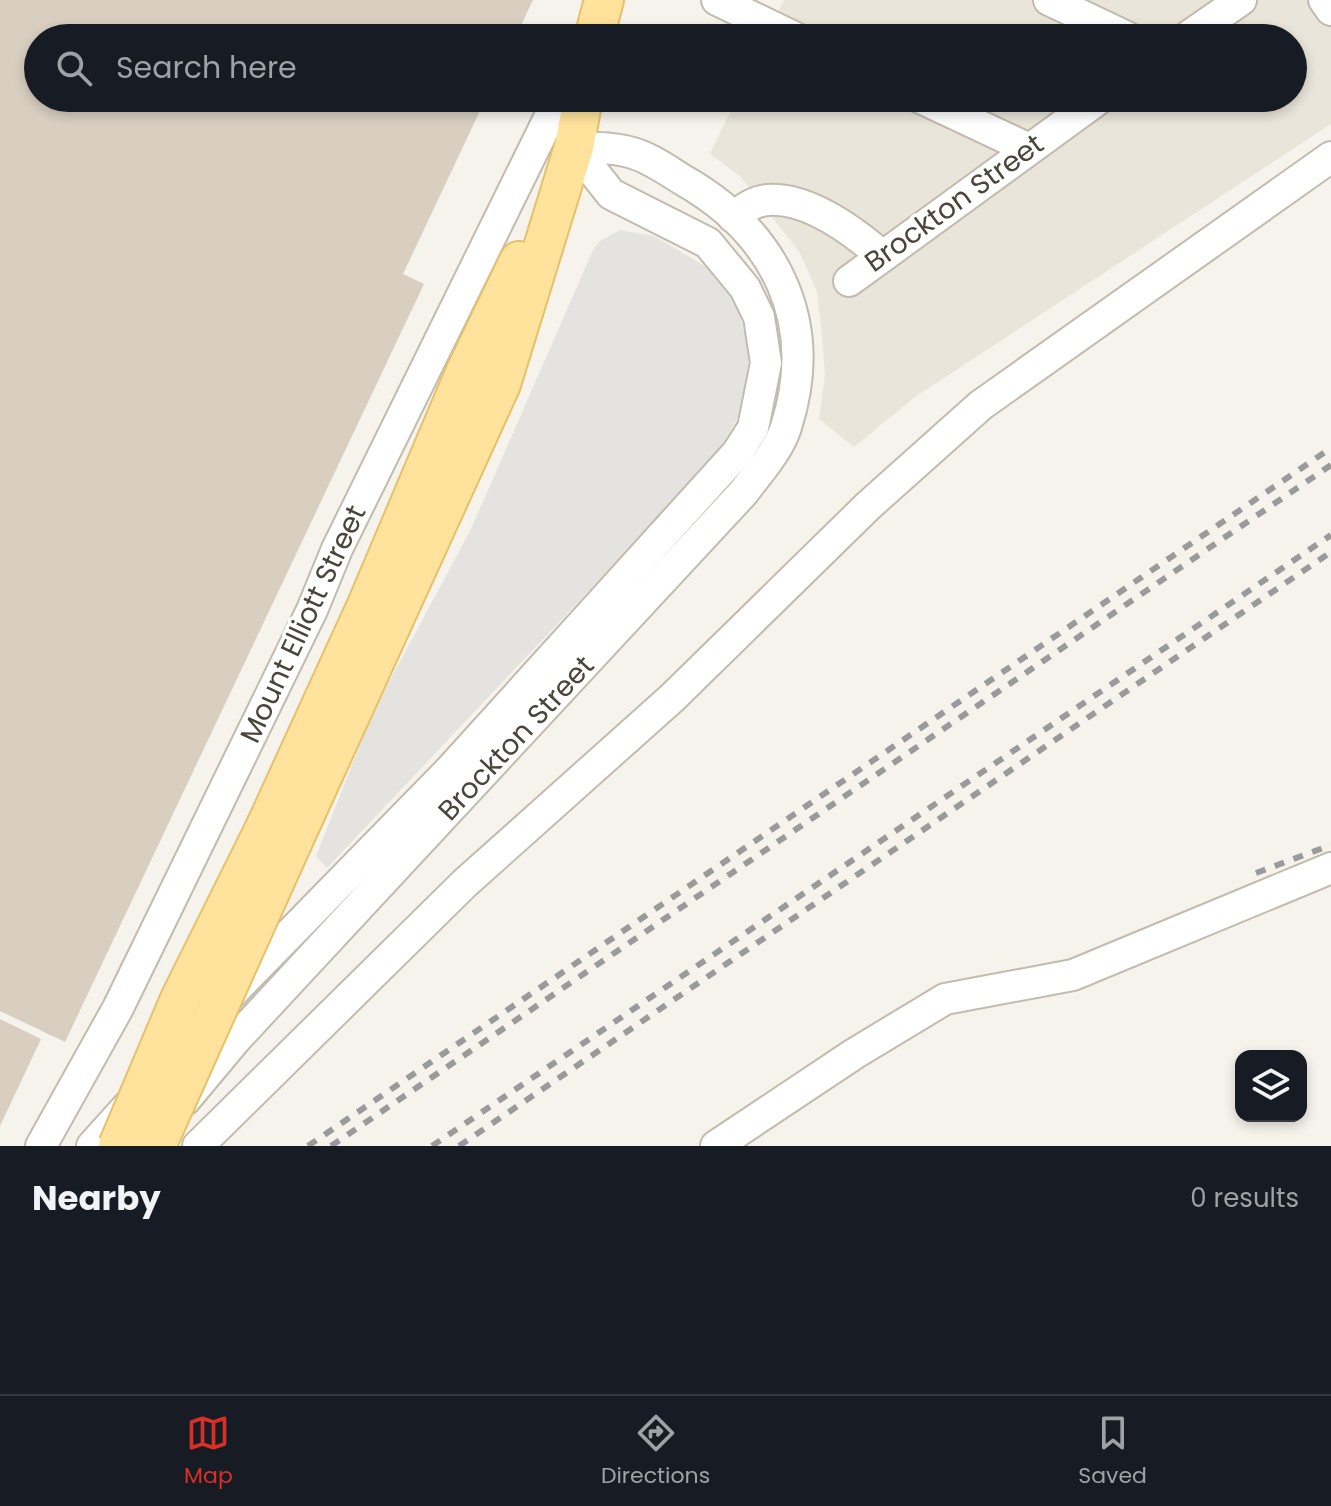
<!DOCTYPE html>
<style>
:root{--surface:#171b24;--page:#242831;--text:#f1f3f6;--muted:#9ea1a6;--line:#363941;--accent:#d93025}
body{margin:0;font-family:Poppins,sans-serif;background:var(--page);color:var(--text)}
.controls{position:absolute;right:24px;bottom:24px;display:grid;overflow:hidden;border-radius:16px;box-shadow:0 4px 12px #0003}
.controls button{width:72px;height:72px;display:grid;place-items:center;padding:0;border:0;border-bottom:2px solid var(--line);background:var(--surface);color:var(--text);font:40px sans-serif}
.list{margin:0;padding:0;list-style:none}
h2{display:flex;justify-content:space-between;align-items:center;height:104px;margin:0;padding:0 32px;font-size:34px}
h2 small{font-size:26px;font-weight:400;color:var(--muted)}
.icon{flex:none;width:44px;height:44px;fill:none;stroke:currentColor;stroke-width:2;stroke-linecap:round;stroke-linejoin:round}
.map{position:relative;flex:none;width:1331px;height:1146px;overflow:hidden}
.search{position:absolute;background:var(--surface);box-shadow:0 4px 12px #0003;left:24px;right:24px;top:24px;height:88px;display:flex;align-items:center;gap:20px;box-sizing:border-box;padding:0 28px;border-radius:44px;color:var(--muted);font-size:30px}
.sheet{height:248px;background:var(--surface)}
nav{display:flex;justify-content:space-around;align-items:center;box-sizing:border-box;height:112px;border-top:2px solid var(--line);background:var(--surface);font-size:22px;color:var(--muted)}
nav a{display:grid;justify-items:center;gap:4px}
nav .on{color:var(--accent)}
.map>svg:first-child{display:block}
.residential{fill:#eae5da}
.parking{fill:#e5e3e0}
.building{fill:#d8cfc1}
.lines{fill:none;stroke-linecap:round;stroke-linejoin:round}
.minor-casing{stroke:#c2bbae;stroke-width:34}
.major-casing{stroke:#e6c16a;stroke-width:42}
.minor{stroke:#fff;stroke-width:30}
.major{stroke:#ffe39c;stroke-width:38}
.rail{stroke:#9a9a9a;stroke-width:6;stroke-dasharray:10 10;stroke-linecap:butt}
.major-bridge-casing{stroke:#e6c16a;stroke-width:42;stroke-linecap:butt}
.major-bridge{stroke:#ffe39c;stroke-width:38}
.labels{text-anchor:middle;dominant-baseline:central;stroke-width:7;stroke-linejoin:round;paint-order:stroke}
.street-label{font-size:28px;fill:#4b4439;stroke:#fff}
</style>
<div class="map">
<svg width="1331" height="1146" viewBox="0 0 1331 1146">
<rect width="100%" height="100%" fill="#f6f3ec"/>
<!-- residential -->
<path class="residential" d="M784,0h547v124l-416,273 -61,50 -35,-28 6,-44 -3,-39 -5,-44 -17,-39 -59,-76 -31,-23 27,-56h556v-60h-527z"/>
<!-- parking -->
<path class="parking" d="M620,230l34,6 51,30 20,21 14,27 9,31v28l-9,42 -23,41 -389,412 -11,-12 57,-144 98,-183 122,-279 7,-9z"/>
<!-- building -->
<g class="building">
<path d="M0,0h533l-18,38h-477v60h448l-83,176 21,10 -359,758 -65,-31z"/>
<path d="M0,1019l41,20 -41,87z"/>
</g>
<g class="lines">
<!-- minor casing -->
<g class="minor-casing">
<g id="minor">
<path d="M717,0l79,38"/>
<path d="M1049,0l80,38"/>
<path d="M1324,0l7,10"/>
<path d="M1186,38l55,-38"/>
<path d="M921,98l106,50"/>
<path d="M733,217c11,-8 21,-16 35,-17 40,-3 85,31 113,55"/>
<path d="M849,281l251,-183"/>
<path d="M228,997l222,-227 287,-317 16,-25 13,-65 -7,-46 -14,-29 -37,-45 -97,-49 -37,-47"/>
<path d="M185,1100l51,-61 507,-546c15,-20 36,-43 43,-66 34,-105 -10,-194 -103,-247 -16,-10 -36,-24 -54,-28 -17,-5 -37,-4 -55,-5"/>
<path d="M41,1146l77,-138 194,-398 25,-61 222,-451"/>
<path d="M92,1146l36,-40"/>
<path d="M198,1146l267,-263 207,-185 196,-192 113,-101 350,-248"/>
<path d="M716,1146l138,-92 91,-55 128,-24 258,-107"/>
</g>
</g>
<!-- major casing -->
<g class="major-casing">
<g id="major">
<path d="M594,38l10,-38"/>
<path d="M265,828l102,-223 99,-234 53,-110"/>
<path d="M293,841l208,-457 73,-237 9,-49"/>
</g>
</g>
<!-- minor -->
<use href="#minor" class="minor"/>
<!-- major -->
<use href="#major" class="major"/>
<!-- rail -->
<g class="rail">
<path d="M1256,873l75,-28"/>
<path d="M308,1146l1023,-698"/>
<path d="M331,1146l1000,-681"/>
<path d="M432,1146l899,-611"/>
<path d="M459,1146l872,-594"/>
</g>
<!-- major-bridge casing -->
<g class="major-bridge-casing">
<g id="major-bridge">
<path d="M118,1146l62,-147 85,-171"/>
<path d="M156,1146l137,-305"/>
</g>
</g>
<!-- major-bridge -->
<use href="#major-bridge" class="major-bridge"/>
</g>
<g class="labels">
<!-- street labels -->
<g class="street-label">
<text transform="translate(954 203) rotate(-36)">Brockton Street</text>
<text transform="translate(303 624) rotate(-65)">Mount Elliott Street</text>
<text transform="translate(516 738) rotate(-47)">Brockton Street</text>
</g>
</g>
</svg>
<div class="controls">
<button><svg class="icon" aria-label="layers" viewBox="0 0 24 24"><path d="M12 4l9 5-9 5-9-5zM3 14l9 5 9-5"/></svg></button>
</div>
<div class="search"><svg class="icon" aria-label="search" viewBox="0 0 24 24"><circle cx="10" cy="10" r="6"/><path d="M15 15l6 6"/></svg>Search here</div>
</div>
<section class="sheet">
<h2>Nearby<small>0 results</small></h2>
<ul class="list">
</ul>
</section>
<nav>
<a class="on"><svg class="icon" aria-label="map" viewBox="0 0 24 24"><path d="M3 6l6-2 6 2 6-2v14l-6 2-6-2-6 2zM9 4v14M15 6v14"/></svg>Map</a>
<a><svg class="icon" aria-label="directions" viewBox="0 0 24 24"><path d="M12 3l9 9-9 9-9-9zM9 14v-3h6M13 9l2 2-2 2"/></svg>Directions</a>
<a><svg class="icon" aria-label="saved" viewBox="0 0 24 24"><path d="M7 4h10v16l-5-4-5 4z"/></svg>Saved</a>
</nav>
